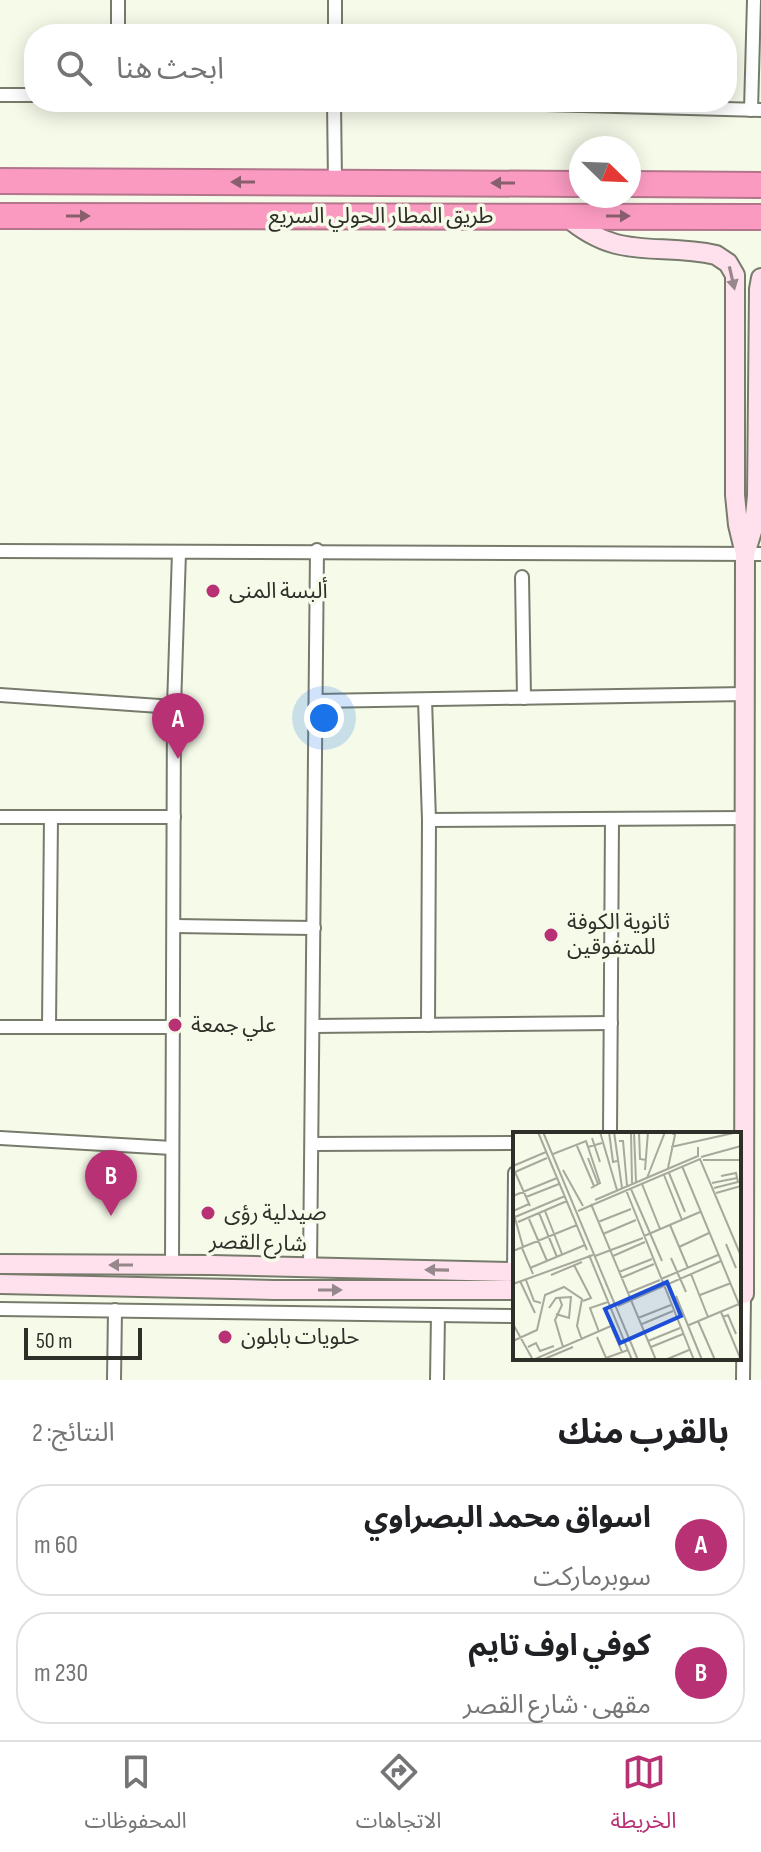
<!DOCTYPE html>
<html lang="ar">
<meta charset="utf-8">
<style>
:root{--surface:#fff;--page:#f2f2f2;--text:#202124;--muted:#757577;--line:#e0e0e0;--accent:#b73174}
body{margin:0;font-family:"Sofia Sans Condensed","Noto Sans Arabic",sans-serif;background:var(--page);color:var(--text);direction:rtl}
.compass{position:absolute;left:569px;top:136px;width:72px;height:72px;border-radius:50%;background:var(--surface);box-shadow:0 4px 20px #0003;rotate:113deg}
.scale{position:absolute;left:24px;bottom:20px;width:118px;box-sizing:border-box;padding-left:8px;border:4px solid #2e2f29;border-top:0;font-size:22px;line-height:28px;white-space:nowrap;color:#2e2f29;-webkit-text-stroke:6px #f6fae9;paint-order:stroke}
.you{position:absolute;left:324px;top:718px;width:28px;height:28px;margin:-20px;border:6px solid #fff;border-radius:50%;background:#1a73e8;box-shadow:0 0 0 12px #1a73e833}
.badge{display:grid;place-items:center;width:52px;height:52px;border-radius:50%;background:var(--accent);color:#fff;font-size:26px;font-weight:700}
.pin{position:absolute;translate:-50% -66px;filter:drop-shadow(0 2px 4px #0008)}
.pin::after{content:'';position:absolute;top:42px;width:28px;height:24px;background:inherit;clip-path:polygon(0 0,100% 0,50% 100%)}
.list{margin:0;padding:0;list-style:none}
h2{display:flex;justify-content:space-between;align-items:center;height:104px;margin:0;padding:0 32px;font-size:34px}
h2 small{font-size:26px;font-weight:400;color:var(--muted)}
.list li{display:grid;grid-template-columns:52px 1fr auto;gap:24px;align-items:center;box-sizing:border-box;height:112px;margin:0 16px 16px;padding:0 16px;border:2px solid var(--line);border-radius:32px}
.list b{display:block;font-size:30px;white-space:nowrap}
.list p{margin:0;font-size:26px;white-space:nowrap;color:var(--muted)}
.list em{font-size:26px;font-style:normal;color:var(--muted)}
.icon{flex:none;width:44px;height:44px;fill:none;stroke:currentColor;stroke-width:2;stroke-linecap:round;stroke-linejoin:round}
.map{position:relative;flex:none;width:761px;height:1380px;overflow:hidden;direction:ltr}
.search{position:absolute;background:var(--surface);box-shadow:0 4px 20px #0003;left:24px;right:24px;top:24px;height:88px;display:flex;align-items:center;gap:20px;box-sizing:border-box;padding:0 28px;border-radius:32px;color:var(--muted);font-size:30px}
.sheet{height:360px;background:var(--surface)}
nav{display:flex;justify-content:space-around;align-items:center;box-sizing:border-box;height:112px;border-top:2px solid var(--line);background:var(--surface);font-size:22px;color:var(--muted)}
nav a{display:grid;justify-items:center;gap:4px}
nav .on{color:var(--accent)}
.map>svg:first-child{display:block}
.lines{fill:none;stroke-linecap:round;stroke-linejoin:round}
.street-casing{stroke:#777b6c;stroke-width:16}
.secondary-casing{stroke:#777b6c;stroke-width:22}
.highway-casing{stroke:#b3758c;stroke-width:28}
.street{stroke:#fff;stroke-width:12}
.secondary{stroke:#fee1ec;stroke-width:18}
.highway{stroke:#fa9ac1;stroke-width:24}
.oneway{fill:#8a5f6d}
.oneway2{fill:#96888a}
.poi-dot{fill:#b73174;stroke:#f6fae9;stroke-width:3}
.labels{text-anchor:middle;dominant-baseline:central;stroke-width:7;stroke-linejoin:round;paint-order:stroke}
.street-label{font-size:22px;fill:#2e2f29;stroke:#f6fae9}
.poi-label{font-size:22px;fill:#2e2f29;stroke:#f6fae9;text-anchor:start}
.inset-road{fill:none;stroke:#a6a99c;stroke-width:2}
.view{fill:#1d4ed8;fill-opacity:0.15;stroke:#1d4ed8;stroke-width:4}
.inset-edge{fill:none;stroke:#2e2f29;stroke-width:4}
</style>
<div class="map">
<svg width="761" height="1380" viewBox="0 0 761 1380">
<rect width="100%" height="100%" fill="#f6fae9"/>
<g class="lines">
<!-- street casing -->
<g class="street-casing">
<g id="street">
<path d="M118,0v34"/>
<path d="M335,34v-34"/>
<path d="M0,95h34"/>
<path d="M334,102l1,80"/>
<path d="M469,102l292,8"/>
<path d="M751,110l3,-110"/>
<path d="M0,551l761,3"/>
<path d="M522,577l2,121"/>
<path d="M0,695l174,12"/>
<path d="M425,700l4,120 -1,205"/>
<path d="M316,701l430,-7"/>
<path d="M0,817h174"/>
<path d="M429,820l316,-2"/>
<path d="M175,926l139,2"/>
<path d="M313,1026l298,-3"/>
<path d="M0,1027h172"/>
<path d="M49,1027l2,-210"/>
<path d="M610,1134l2,-315"/>
<path d="M0,1138l172,10"/>
<path d="M312,1144l203,-1"/>
<path d="M172,1265l2,-558 5,-155"/>
<path d="M310,1268l7,-718"/>
<path d="M514,1272l1,-99"/>
<path d="M0,1309l515,7"/>
<path d="M114,1380l1,-70"/>
<path d="M437,1380l1,-65"/>
<path d="M743,1380l1,-86"/>
</g>
</g>
<!-- secondary casing -->
<g class="secondary-casing">
<g id="secondary">
<path d="M566,216c52,46 91,26 150,39l12,8 7,12v220l3,30 7,29 -1,740"/>
<path d="M745,554l9,-29 3,-29 2,-207 2,-11"/>
<path d="M0,1264l212,1 303,7"/>
<path d="M0,1284l274,6h241"/>
</g>
</g>
<!-- highway casing -->
<g class="highway-casing">
<g id="highway">
<path d="M0,181l581,3"/>
<path d="M629,184l132,1"/>
<path d="M0,216l761,1"/>
</g>
</g>
<!-- street -->
<use href="#street" class="street"/>
<!-- secondary -->
<use href="#secondary" class="secondary"/>
<!-- highway -->
<use href="#highway" class="highway"/>
</g>
<!-- one-way arrows -->
<defs><path id="oneway-solid" d="M-6-.8H1V-3.2L6.5 0L1 3.2V.8H-6Z" transform="scale(2)"/></defs>
<g class="oneway">
<use href="#oneway-solid" transform="translate(243 182) rotate(-180)"/>
<use href="#oneway-solid" transform="translate(503 183) rotate(-180)"/>
<use href="#oneway-solid" transform="translate(78 216)"/>
<use href="#oneway-solid" transform="translate(618 216)"/>
</g>
<g class="oneway2">
<use href="#oneway-solid" transform="translate(732 278) rotate(77)"/>
<use href="#oneway-solid" transform="translate(121 1265) rotate(-180)"/>
<use href="#oneway-solid" transform="translate(437 1270) rotate(-179)"/>
<use href="#oneway-solid" transform="translate(330 1290)"/>
</g>
<!-- markers -->
<g class="poi-dot">
<circle cx="213" cy="591" r="8"/>
<circle cx="551" cy="935" r="8"/>
<circle cx="175" cy="1025" r="8"/>
<circle cx="208" cy="1213" r="8"/>
<circle cx="225" cy="1337" r="8"/>
</g>
<g class="labels">
<!-- street labels -->
<g class="street-label">
<text x="381" y="216">طريق المطار الحولي السريع</text>
<text transform="translate(258 1243) rotate(2)">شارع القصر</text>
</g>
<!-- poi labels -->
<g class="poi-label">
<text x="229" y="591">ألبسة المنى</text>
<text x="567" y="922">ثانوية الكوفة<tspan x="567" dy="25">للمتفوقين</tspan></text>
<text x="191" y="1025">علي جمعة</text>
<text x="224" y="1213">صيدلية رؤى</text>
<text x="241" y="1337">حلويات بابلون</text>
</g>
</g>
<!-- overview -->
<g transform="translate(513 1132)">
<rect width="228" height="228" fill="#f6fae9"/>
<path class="inset-road" d="M25,0l49,118M30,0l95,228M87,0l17,58M96,0l4,30 4,-1M101,0l8,56M118,0l1,51M121,0l2,50M126,0l1,27 6,1M79,6l8,24M106,9h4l4,45M64,14l17,40M75,15l12,36 -9,5M158,15l67,-15M40,22l33,-13 2,6 14,-4M188,25l40,-11M75,26l10,26M190,28h38M0,34l33,-14M169,34l59,143M155,36l7,-33 -5,-3M50,38l20,36M132,38l3,-38M2,40l15,34M2,40l32,-14M156,41l16,39M151,43l18,45M134,46l18,-46M199,51l25,-5M129,52l18,45M201,56l24,-6 -2,-9 -15,3M118,57l31,72M113,58l68,170M203,61l25,-7M0,64l44,-18M13,65l33,-13M82,68l103,-44v-9M78,72l65,156M32,79l17,43M65,79l122,-52 41,97M26,81l18,44M2,85l50,-21M16,87l18,42M5,90l49,-21M85,90l33,-13M157,93l18,43M90,102l33,-14M131,104l56,-24M213,112l10,24M10,115l-10,-36 16,-7M166,115l30,-14M9,116l11,26M0,119l64,-26M76,123l43,105M82,124l48,-18M100,124l32,-14M158,126l15,34M61,133l17,33 -8,3M17,136l55,-23M106,140l33,-13M178,142l17,43M38,143l31,-13M108,146l33,-14M148,147l57,-24M13,148l8,21 7,2M7,149l15,32M0,152l80,-29M115,161l32,-13M187,163l31,-12M163,164l26,64M46,165l3,8 -7,15 8,27M105,174l103,-45M36,176l7,-10 15,-1 -2,21 -13,-4M208,180l20,48M210,185l5,-2 8,19M125,186l33,-13M185,189l17,39M0,192l20,36 78,-34M129,192l31,-13M176,193l50,-21M99,196l10,24M86,200l-9,-24 18,-6M84,205l9,21 22,-8M0,209l24,-11 8,-35 19,-8 18,12 -5,27 5,14M135,209l32,-13M15,215l8,-4 4,8 14,-5M138,215l32,-13M29,228l31,-13M152,228l24,-10"/>
<path class="view" d="M154,150l14,34 -61,27 -15,-34z"/>
<rect width="228" height="228" class="inset-edge"/>
</g>
</svg>
<svg class="compass" viewBox="-18 -18 36 36"><path d="M0-13l5 13h-10z" fill="#e53935"/><path d="M0 13l5-13h-10z" fill="#757577"/></svg>
<div class="scale">50 m</div>
<div class="you"></div>
<div class="pin badge" style="left:178px;top:759px">A</div>
<div class="pin badge" style="left:111px;top:1216px">B</div>
<div class="search"><svg class="icon" aria-label="search" viewBox="0 0 24 24"><circle cx="10" cy="10" r="6"/><path d="M15 15l6 6"/></svg>ابحث هنا</div>
</div>
<section class="sheet">
<h2>بالقرب منك<small>النتائج: 2</small></h2>
<ul class="list">
<li><span class="badge">A</span><div><b>اسواق محمد البصراوي</b><p>سوبرماركت</p></div><em>60 m</em></li>
<li><span class="badge">B</span><div><b>كوفي اوف تايم</b><p>مقهى · شارع القصر</p></div><em>230 m</em></li>
</ul>
</section>
<nav>
<a class="on"><svg class="icon" aria-label="map" viewBox="0 0 24 24"><path d="M3 6l6-2 6 2 6-2v14l-6 2-6-2-6 2zM9 4v14M15 6v14"/></svg>الخريطة</a>
<a><svg class="icon" aria-label="directions" viewBox="0 0 24 24"><path d="M12 3l9 9-9 9-9-9zM9 14v-3h6M13 9l2 2-2 2"/></svg>الاتجاهات</a>
<a><svg class="icon" aria-label="saved" viewBox="0 0 24 24"><path d="M7 4h10v16l-5-4-5 4z"/></svg>المحفوظات</a>
</nav>
